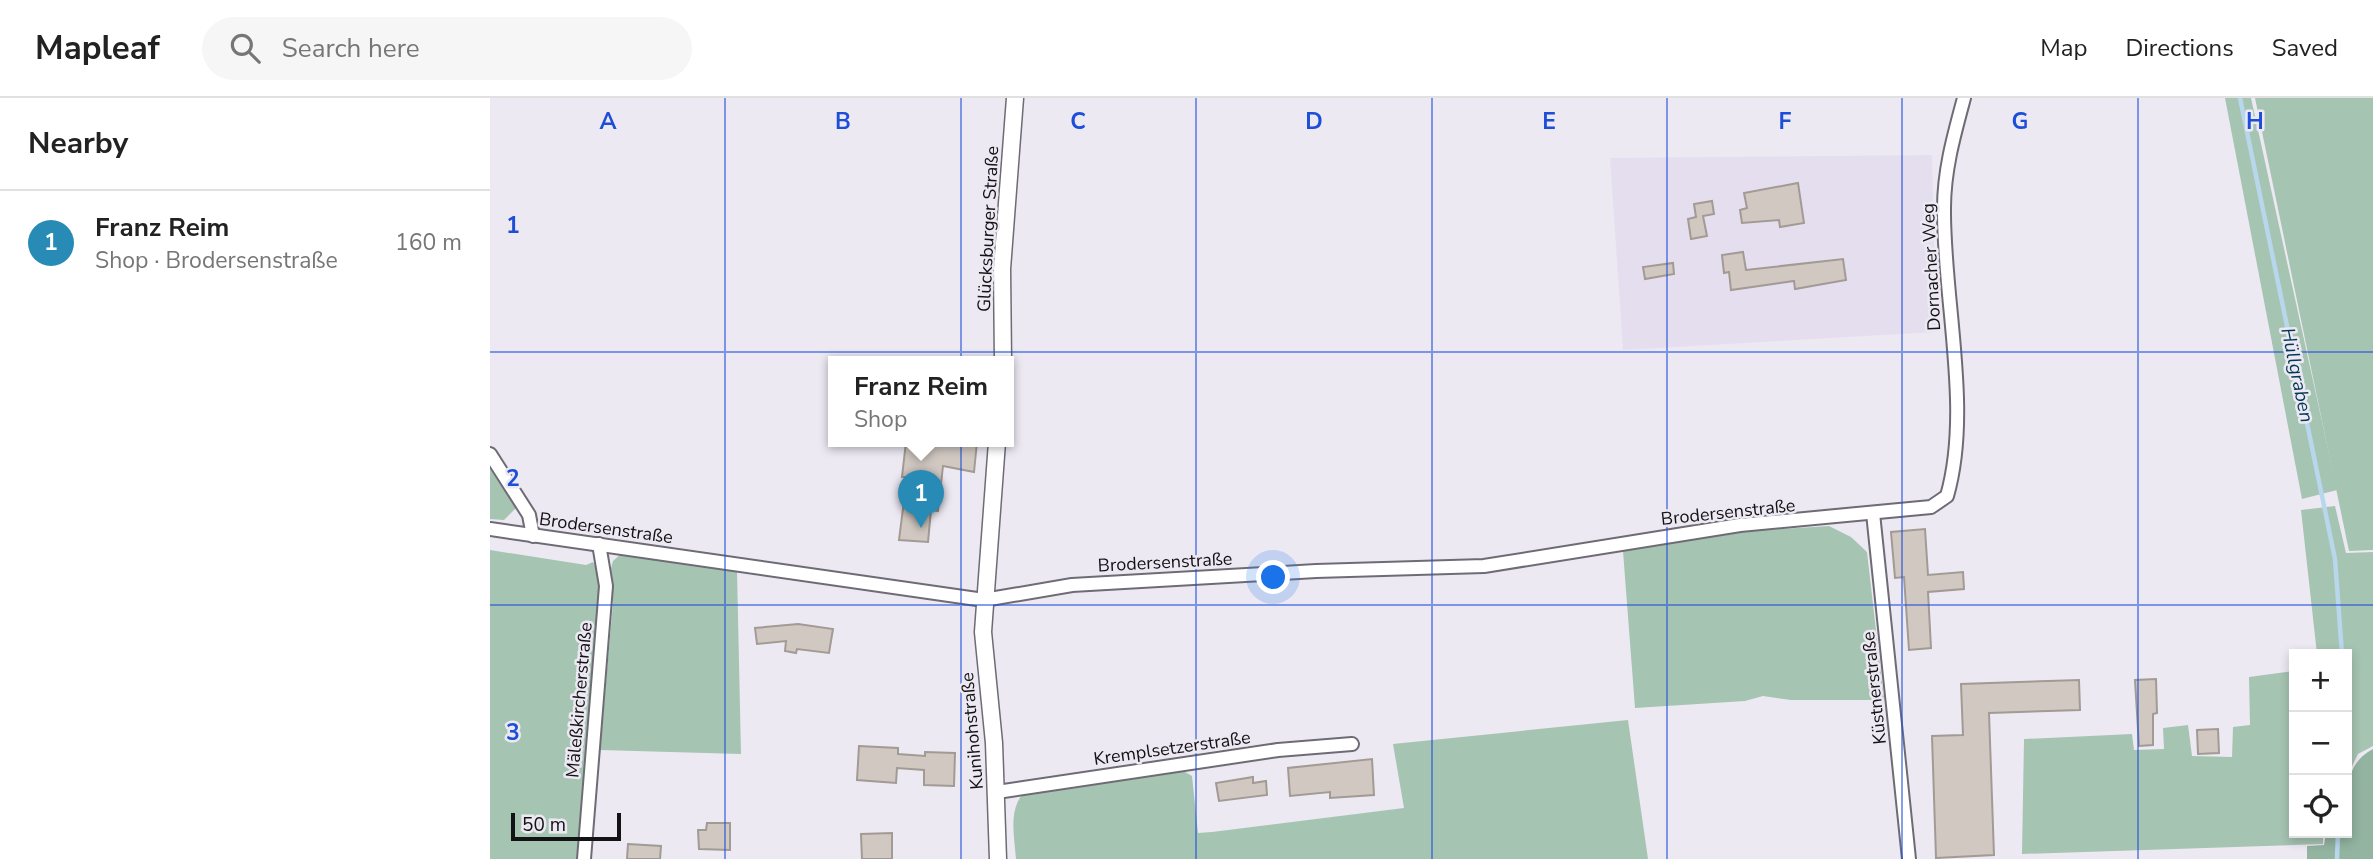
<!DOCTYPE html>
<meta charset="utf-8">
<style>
:root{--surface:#fff;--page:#f6f6f6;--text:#222;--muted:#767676;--line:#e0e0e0;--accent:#288bb5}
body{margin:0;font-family:"Nunito Sans",sans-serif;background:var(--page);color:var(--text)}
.controls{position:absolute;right:21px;bottom:21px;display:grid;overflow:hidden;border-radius:0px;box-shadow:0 4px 10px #0003}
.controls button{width:63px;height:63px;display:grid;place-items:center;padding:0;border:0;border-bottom:2px solid var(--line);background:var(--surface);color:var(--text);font:35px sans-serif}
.scale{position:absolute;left:21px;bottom:18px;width:110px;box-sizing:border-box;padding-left:7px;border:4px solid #131215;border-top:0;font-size:19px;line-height:24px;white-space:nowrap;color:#131215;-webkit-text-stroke:5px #ede9f3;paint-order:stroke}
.you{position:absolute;left:784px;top:480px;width:24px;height:24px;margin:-18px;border:5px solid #fff;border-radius:50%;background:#1a73e8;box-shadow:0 0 0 10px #1a73e833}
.badge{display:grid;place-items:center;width:46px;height:46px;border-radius:50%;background:var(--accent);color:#fff;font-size:23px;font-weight:700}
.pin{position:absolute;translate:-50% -58px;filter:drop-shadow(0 2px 4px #0008)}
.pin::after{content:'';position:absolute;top:37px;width:24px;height:21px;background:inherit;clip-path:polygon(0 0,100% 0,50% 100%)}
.popup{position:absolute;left:338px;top:258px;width:186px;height:91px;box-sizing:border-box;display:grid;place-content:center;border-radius:0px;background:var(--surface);filter:drop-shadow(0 2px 5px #0005);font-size:23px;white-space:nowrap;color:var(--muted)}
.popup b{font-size:26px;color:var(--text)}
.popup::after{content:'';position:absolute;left:50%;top:100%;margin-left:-14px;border:14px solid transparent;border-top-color:var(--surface)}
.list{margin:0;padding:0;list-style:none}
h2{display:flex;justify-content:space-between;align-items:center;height:91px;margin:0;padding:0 28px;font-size:30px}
h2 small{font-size:23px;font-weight:400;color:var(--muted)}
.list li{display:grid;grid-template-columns:46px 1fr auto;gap:21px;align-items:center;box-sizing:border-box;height:105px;padding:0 28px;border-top:2px solid var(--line)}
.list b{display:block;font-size:26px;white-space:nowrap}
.list p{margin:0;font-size:23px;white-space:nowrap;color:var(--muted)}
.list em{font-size:23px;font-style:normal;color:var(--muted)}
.icon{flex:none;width:38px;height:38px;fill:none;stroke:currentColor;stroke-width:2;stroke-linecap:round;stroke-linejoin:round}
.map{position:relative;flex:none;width:1883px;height:761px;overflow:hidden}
header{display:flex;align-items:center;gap:42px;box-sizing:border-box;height:98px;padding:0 35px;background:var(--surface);border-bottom:2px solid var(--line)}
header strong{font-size:33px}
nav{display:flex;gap:38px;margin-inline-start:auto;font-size:24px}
.search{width:490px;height:63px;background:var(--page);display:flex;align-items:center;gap:18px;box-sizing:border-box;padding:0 24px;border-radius:38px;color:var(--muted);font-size:26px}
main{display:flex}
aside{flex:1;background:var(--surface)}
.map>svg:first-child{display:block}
.built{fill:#e5deef}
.green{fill:#a6c4b2}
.forest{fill:#93b4a1}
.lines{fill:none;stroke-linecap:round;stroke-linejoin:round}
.stream{stroke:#b8d7ed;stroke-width:4.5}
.building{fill:#d1c8c2;stroke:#a29a94;stroke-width:2}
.minor-casing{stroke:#6f6b74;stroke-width:16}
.tertiary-casing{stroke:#6f6b74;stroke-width:19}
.minor{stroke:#fff;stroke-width:12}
.tertiary{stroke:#fff;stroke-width:16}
.grid{fill:none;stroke:#1d4ed8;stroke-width:2;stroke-opacity:0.55}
.labels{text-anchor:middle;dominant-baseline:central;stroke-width:5;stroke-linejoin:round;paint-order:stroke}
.street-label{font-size:18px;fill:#131215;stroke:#ede9f3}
.water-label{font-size:19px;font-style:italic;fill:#003855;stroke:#ede9f3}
.grid-label{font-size:23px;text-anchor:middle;font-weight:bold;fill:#1d4ed8;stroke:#ede9f3;stroke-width:5;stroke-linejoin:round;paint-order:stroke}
</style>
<header>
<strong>Mapleaf</strong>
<div class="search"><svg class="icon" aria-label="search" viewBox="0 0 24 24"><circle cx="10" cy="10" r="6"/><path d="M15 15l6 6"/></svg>Search here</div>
<nav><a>Map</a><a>Directions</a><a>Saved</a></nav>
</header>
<main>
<aside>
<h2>Nearby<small></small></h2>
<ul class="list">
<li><span class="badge">1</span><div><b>Franz Reim</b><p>Shop · Brodersenstraße</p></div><em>160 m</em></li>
</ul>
</aside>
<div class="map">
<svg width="1883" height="761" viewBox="0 0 1883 761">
<rect width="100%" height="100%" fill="#ede9f3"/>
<!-- built -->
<path class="built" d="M1442,57l4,177 -313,18 -13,-192z"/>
<!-- green -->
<g class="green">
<path d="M1735,0h26l86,392 -35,9z"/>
<path d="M1765,0h118v452l-24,1z"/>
<path d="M0,370l25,34 1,6 -12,12 -14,-1z"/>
<path d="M1845,408l11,47 27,-1v194l-15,8 -11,22v-122h-30l-16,-144z"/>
<path d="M1339,428l22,11 16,15 17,148h-93l-28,-4 -18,5 -110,7 -12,-157 109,-19z"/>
<path d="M0,452l96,15 7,-3 6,10 2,14 -24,273h-87z"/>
<path d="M132,455l115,18 4,183 -141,-4 13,-147 -3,-31 3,-11z"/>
<path d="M1804,573v162h29v11l-301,10 2,-115 108,-5 2,16 30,-1 -1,-21 25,-3 4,31 40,1 1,-30 17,-2 -1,-48z"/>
<path d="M1138,622l20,139h-632c-2,-26 -9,-54 13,-71l151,-19 12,7 6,57 14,-1 192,-24 -11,-64z"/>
</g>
<!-- forest -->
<path class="forest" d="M1883,651v110h-66v-13l17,-1 2,-12h21c0,-31 -6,-68 26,-84z"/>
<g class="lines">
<!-- stream -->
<g class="stream">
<path d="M1750,0l95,461 7,95"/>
<path d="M1847,761l1,-26"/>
</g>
</g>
<!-- building -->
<g class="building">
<path d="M1308,85l6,40 -24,4 -1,-7 -37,3 -2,-13 7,-2 -3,-15z"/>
<path d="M1222,103l2,13 -11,2 4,20 -16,3 -3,-20 8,-2 -2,-13z"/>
<path d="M1253,154l3,18 97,-11 3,21 -51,9 -1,-8 -63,9 -2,-18 -5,1 -2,-18z"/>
<path d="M1183,165l1,11 -29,5 -2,-12z"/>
<path d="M416,344h71l-3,30 -31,-6 -5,45 -7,-1 -3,32 -29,-2 8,-63h-5z"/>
<path d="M1435,431l3,46 35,-3 1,17 -36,3 3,56 -22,2 -5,-73 -9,1 -4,-46z"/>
<path d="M308,526l35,5 -4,24 -32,-4 -1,4 -11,-2 1,-10 -29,3 -2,-16z"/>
<path d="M1666,581l1,34 -4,1v31l-14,1 -4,-66z"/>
<path d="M1589,582l1,30 -91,3 5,142 -58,3 -4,-122 31,-1 -2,-51z"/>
<path d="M1728,631l1,24 -21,1 -1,-24z"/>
<path d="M369,648l39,2v6l27,2v-4l30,1 -1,33 -30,-1v-15l-27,-2 -1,15 -39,-3z"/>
<path d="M882,661l2,36 -44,3v-6l-40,4 -2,-28z"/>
<path d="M763,679v6l13,-2 1,14 -48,6 -3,-18z"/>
<path d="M217,725h23v27l-31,-1 -1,-19h8z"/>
<path d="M402,735v26h-30l-1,-25z"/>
<path d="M138,746l33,2 -1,13h-33z"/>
</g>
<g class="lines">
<!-- minor casing -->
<g class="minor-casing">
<g id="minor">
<path d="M0,356l39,61 4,21"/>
<path d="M1383,415l36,346"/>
<path d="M0,431l494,71 88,-15 244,-14 168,-5 256,-41 191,-18 16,-11c25,-87 -4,-197 -3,-288 0,-38 10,-73 20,-110"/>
<path d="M507,694l281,-42 74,-6"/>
<path d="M94,761l22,-273 -7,-42"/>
</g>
</g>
<!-- tertiary casing -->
<g class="tertiary-casing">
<g id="tertiary">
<path d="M513,264l-1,-93 13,-171"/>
<path d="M507,344l-14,190 11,111 4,116"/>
</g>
</g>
<!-- minor -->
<use href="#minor" class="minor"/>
<!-- tertiary -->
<use href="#tertiary" class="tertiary"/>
</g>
<!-- grid -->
<path class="grid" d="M235,0v761M471,0v761M706,0v761M942,0v761M1177,0v761M1412,0v761M1648,0v761M0,254h1883M0,507h1883"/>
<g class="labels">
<!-- street labels -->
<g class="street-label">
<text transform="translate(498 131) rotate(-87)">Glücksburger Straße</text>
<text transform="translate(1441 169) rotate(-93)">Dornacher Weg</text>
<text transform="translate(1238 414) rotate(-6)">Brodersenstraße</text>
<text transform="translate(116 430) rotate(8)">Brodersenstraße</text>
<text transform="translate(675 464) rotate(-3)">Brodersenstraße</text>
<text transform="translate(1384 590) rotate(-96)">Küstnerstraße</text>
<text transform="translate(89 602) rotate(-85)">Mäleßkircherstraße</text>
<text transform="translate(482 633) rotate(-95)">Kunihohstraße</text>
<text transform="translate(682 650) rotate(-8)">Kremplsetzerstraße</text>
</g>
<!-- water labels -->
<g class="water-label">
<text transform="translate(1807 277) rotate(78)">Hüllgraben</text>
</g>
</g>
<g class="grid-label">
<text x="118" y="31">A</text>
<text x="353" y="31">B</text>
<text x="588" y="31">C</text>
<text x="824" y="31">D</text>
<text x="1059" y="31">E</text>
<text x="1295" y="31">F</text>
<text x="1530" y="31">G</text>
<text x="1765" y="31">H</text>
<text x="23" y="135">1</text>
<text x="23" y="388">2</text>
<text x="23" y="642">3</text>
</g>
</svg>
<div class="controls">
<button>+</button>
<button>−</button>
<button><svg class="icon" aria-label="locate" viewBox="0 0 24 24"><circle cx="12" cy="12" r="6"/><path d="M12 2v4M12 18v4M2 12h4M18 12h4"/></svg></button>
</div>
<div class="scale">50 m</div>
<div class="you"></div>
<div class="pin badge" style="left:431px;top:430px">1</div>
<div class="popup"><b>Franz Reim</b>Shop</div>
</div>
</main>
